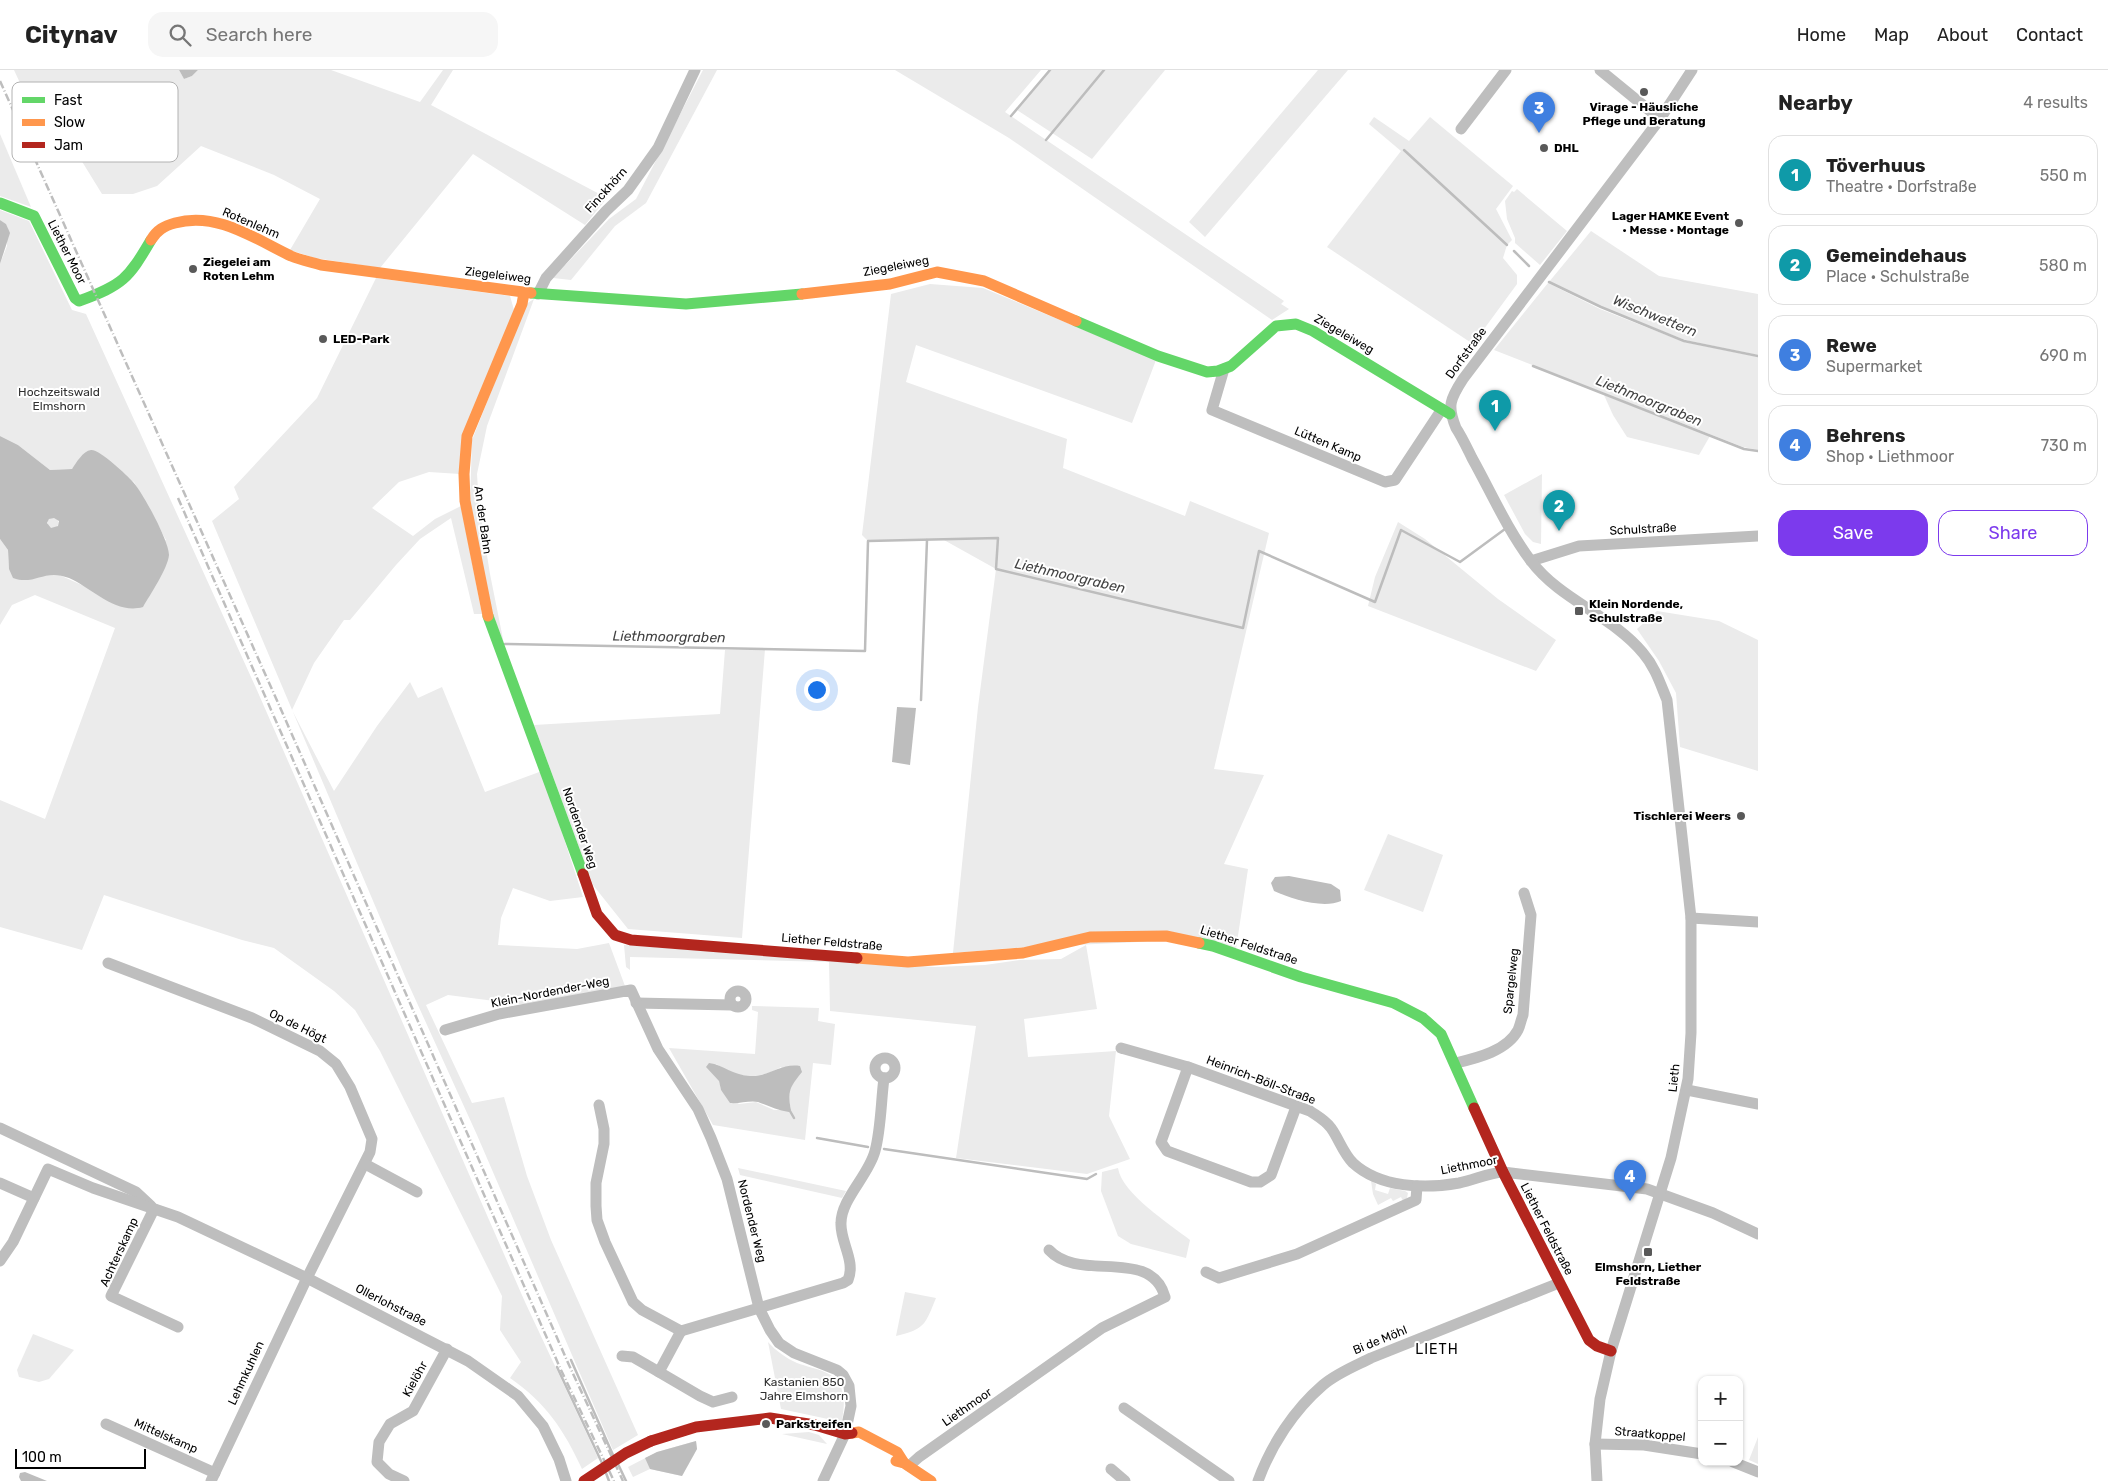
<!DOCTYPE html>
<meta charset="utf-8">
<style>
:root{--surface:#fff;--page:#f6f6f6;--text:#222;--muted:#767676;--line:#e0e0e0;--accent:#7c3aed}
body{margin:0;font-family:Rubik,sans-serif;background:var(--page);color:var(--text)}
.controls{position:absolute;right:15px;bottom:15px;display:grid;overflow:hidden;border-radius:10px;box-shadow:0 1px 4px #0004}
.controls button{width:45px;height:45px;display:grid;place-items:center;padding:0;border:0;border-bottom:1px solid var(--line);background:var(--surface);color:var(--text);font:25px sans-serif}
.scale{position:absolute;left:15px;bottom:12px;width:131px;box-sizing:border-box;padding-left:5px;border:2px solid #000;border-top:0;font-size:14px;line-height:18px;white-space:nowrap;color:#000;-webkit-text-stroke:4px #fff;paint-order:stroke}
.you{position:absolute;left:816px;top:619px;width:18px;height:18px;margin:-12px;border:4px solid #fff;border-radius:50%;background:#1a73e8;box-shadow:0 0 0 8px #1a73e833}
.badge{display:grid;place-items:center;width:32px;height:32px;border-radius:50%;background:var(--accent);color:#fff;font-size:16px;font-weight:700}
.pin{position:absolute;translate:-50% -41px;filter:drop-shadow(0 1px 2px #0008)}
.pin::after{content:'';position:absolute;top:26px;width:18px;height:15px;background:inherit;clip-path:polygon(0 0,100% 0,50% 100%)}
.list{margin:0;padding:0;list-style:none}
h2{display:flex;justify-content:space-between;align-items:center;height:65px;margin:0;padding:0 20px;font-size:21px}
h2 small{font-size:16px;font-weight:400;color:var(--muted)}
.list li{display:grid;grid-template-columns:32px 1fr auto;gap:15px;align-items:center;box-sizing:border-box;height:80px;margin:0 10px 10px;padding:0 10px;border:1px solid var(--line);border-radius:15px}
.list b{display:block;font-size:19px;white-space:nowrap}
.list p{margin:0;font-size:16px;white-space:nowrap;color:var(--muted)}
.list em{font-size:16px;font-style:normal;color:var(--muted)}
.actions{display:flex;gap:10px;padding:15px 20px}
.actions a{flex:1;padding:11px 0;border:1px solid var(--accent);border-radius:15px;text-align:center;font-size:18px;color:var(--accent)}
.actions .main{background:var(--accent);color:#fff}
.icon{flex:none;width:28px;height:28px;fill:none;stroke:currentColor;stroke-width:2;stroke-linecap:round;stroke-linejoin:round}
.map{position:relative;flex:none;width:1758px;height:1411px;overflow:hidden}
header{display:flex;align-items:center;gap:30px;box-sizing:border-box;height:70px;padding:0 25px;background:var(--surface);border-bottom:1px solid var(--line)}
header strong{font-size:24px}
nav{display:flex;gap:28px;margin-inline-start:auto;font-size:18px}
.search{width:350px;height:45px;background:var(--page);display:flex;align-items:center;gap:12px;box-sizing:border-box;padding:0 18px;border-radius:15px;color:var(--muted);font-size:19px}
main{display:flex}
aside{flex:1;background:var(--surface)}
.map>svg:first-child{display:block}
.green{fill:#ebebeb;fill-rule:evenodd}
.water{fill:#bdbdbd;fill-rule:evenodd}
.lines{fill:none;stroke-linecap:round;stroke-linejoin:round}
.stream{stroke:#bdbdbd;stroke-width:2.5}
.street{stroke:#bebebe;stroke-width:11}
.fast{stroke:#63d668;stroke-width:11}
.slow{stroke:#ff974d;stroke-width:11}
.jam{stroke:#b3261e;stroke-width:11}
.rail{stroke:#bebebe;stroke-width:2.5;stroke-dasharray:8 2.5 1 2.5;stroke-linecap:butt}
.jam-bridge{stroke:#b3261e;stroke-width:11}
.poi-dot{fill:#595959;stroke:#fff;stroke-width:2}
.labels{text-anchor:middle;dominant-baseline:central;stroke-width:4;stroke-linejoin:round;paint-order:stroke}
.poi-label{font-size:12px;font-weight:bold;fill:#000;stroke:#fff;text-anchor:start}
.street-label{font-size:12px;fill:#000;stroke:#fff}
.park-label{font-size:12px;fill:#313131;stroke:#fff}
.water-label{font-size:14px;font-style:italic;fill:#424242;stroke:#fff}
.neighbourhood-label{font-size:14px;letter-spacing:1px;fill:#000;stroke:#fff}
.key{fill:#fff;stroke:#b2b2b2;stroke-width:1}
.key-label{font-size:14px;fill:#000}
</style>
<header>
<strong>Citynav</strong>
<div class="search"><svg class="icon" aria-label="search" viewBox="0 0 24 24"><circle cx="10" cy="10" r="6"/><path d="M15 15l6 6"/></svg>Search here</div>
<nav><a>Home</a><a>Map</a><a>About</a><a>Contact</a></nav>
</header>
<main>
<div class="map">
<svg width="1758" height="1411" viewBox="0 0 1758 1411">
<rect width="100%" height="100%" fill="#fff"/>
<!-- green -->
<g class="green">
<path d="M14,0h165l5,9 8,-3 6,-6h133l89,32 23,-32h10l-22,35 176,93 -22,27 -112,-71 -93,114 -65,-10 -25,-8 30,-51 -46,-24 -73,-29 -44,40 -24,8h-31l-32,-52 -19,8z"/>
<path d="M703,0h14l-71,133 -31,23 -44,54 -18,-2 56,-59 27,-20z"/>
<path d="M895,0h146l-36,42 279,189 -3,3 8,5 -17,11 -263,-182z"/>
<path d="M1050,0h115l-73,89 -75,-49z"/>
<path d="M1318,0h30l-143,167 -16,-15z"/>
<path d="M1374,47l35,24 21,-24 83,69 -17,23 16,31 -5,5 -4,13 14,17v9l-44,60 -146,-97 74,-96 -32,-27z"/>
<path d="M0,64l31,73 -31,-11z"/>
<path d="M1517,119l50,42 -27,34 -25,-22v-5l-8,-19 -2,-18 7,-10 2,1z"/>
<path d="M0,140l29,11 43,89 14,4 170,374 269,614 73,156 -16,11c-18,-39 -36,-66 -72,-91l11,-16 -21,-32 2,-34 -122,-245 -25,-41 -21,-19 -60,-43 -32,-8 -138,-45 -22,55 -82,-23v-127l45,19 70,-191 -80,-33 -23,10 -12,20v-86l8,11 1,19 35,7 11,-3 29,13 82,-46 -32,-58 -52,-26 -10,13 -22,1 -32,-25 -18,-9v-172l7,-18 -1,-22 -6,-4z"/>
<path d="M1591,161l68,45 99,18v61l-73,-15 -83,-33 -53,-25z"/>
<path d="M376,208l134,18 4,14 -54,164 -31,-2 -30,10 -27,26 41,28 22,-17 26,-13 21,108h-8l-23,-96 -31,21 -24,26 -46,55h-6l-30,43 -22,47 42,81 43,-65 33,-44 8,16 24,-11 43,105 57,-21 41,126 -33,4 -37,-13 -12,30 -3,27 79,4 32,-6 16,43 -99,19 -78,-10 -22,10 46,98 32,-6 23,79 24,64 87,195 -25,15 -136,-315 -70,-154 -195,-460 27,-22 -5,-12 83,-89z"/>
<path d="M1548,213l52,26 84,33 74,15v93l-15,-3 -249,-97z"/>
<path d="M930,214l53,4 173,72 -24,63 -216,-78 -10,37 161,57 -4,29 122,48 5,-15 79,32 -55,236 50,6 -40,89 24,5 -12,80 -34,-10 -190,9 -59,5 25,-246 18,-138 -52,-29 -76,1 -6,-6 29,-241z"/>
<path d="M534,229l-47,127 -10,48 2,31 11,69 14,70 -26,-70 -8,-71 2,-63 54,-136z"/>
<path d="M1604,325l106,41 -11,19 -72,-18 -14,-22z"/>
<path d="M1542,404l-1,70 -8,-2 -8,-8 -21,-39z"/>
<circle cx="53" cy="453" r="5.5"/>
<path d="M1398,452l27,17 73,60 58,41 -20,31 -168,-65 7,-29z"/>
<path d="M1657,541l62,10 39,19v131l-78,-24 -4,-54 -17,-32 -22,-32z"/>
<path d="M765,579l-23,289 -114,-9 -35,-44 -59,-160 186,-11 5,-64z"/>
<path d="M1388,764l55,21 -20,57 -59,-22z"/>
<path d="M624,875l311,22 50,-2 35,-5 41,-1 25,-14 11,64 -73,10 4,38 88,-6 -7,65 21,43 -43,15 -131,-16 20,-132 -146,-15 -1,-49 -199,-5v13l-4,-3z"/>
<path d="M752,936l67,2 -1,13 17,3 -4,41 -18,-2 -8,77 -92,-15 -44,-77 86,6 3,-42 -6,-2zM716,994c22,15 43,16 65,3l12,16 -5,12 3,15h-17l-18,-8 -17,2 -18,-14z"/>
<path d="M738,1098l108,23 -4,7 -102,-23z"/>
<path d="M1118,1098c4,26 52,56 72,72l-4,18 -55,-14 -13,-8 -17,-45 1,-19z"/>
<path d="M1371,1111l5,3 -1,6 13,4 2,-6 15,3 3,2 -1,5 -4,3 -2,-4 -8,4 -2,-3 -13,7 -5,-11z"/>
<path d="M905,1222l31,6c-11,27 -11,31 -40,38z"/>
<path d="M33,1264l41,16 -25,29 -10,3 -20,-5 -2,-7z"/>
<path d="M768,1272c8,9 18,16 29,21 18,7 42,7 46,31 2,9 0,19 -1,28l-61,-13z"/>
<path d="M809,1362l10,3 8,9 -45,-10z"/>
<path d="M1758,1367v27l-9,-4z"/>
<path d="M696,1371l1,8 -15,27 -32,-7 -17,8 -5,-10 29,-15z"/>
</g>
<!-- water -->
<g class="water">
<path d="M179,0h19l-6,6 -8,3z"/>
<path d="M0,150l6,4 4,9 -10,31z"/>
<path d="M0,366l18,9 32,25 22,-1c4,-6 11,-18 19,-19 8,-1 36,25 42,32 10,11 36,59 36,73 -1,13 -19,40 -26,52 -27,8 -51,-19 -74,-29 -25,-10 -34,8 -56,0l-4,-9 -1,-19 -8,-11zM54,448l5,3 -1,5 -7,2 -4,-5 2,-4z"/>
<path d="M897,637l19,1 -6,57 -18,-3z"/>
<path d="M1289,806l42,8 9,6 1,11c-18,8 -49,-2 -67,-10l-3,-8 4,-6z"/>
<path d="M709,993c15,2 23,12 41,13 20,1 30,-13 50,-10l2,6c-12,15 -15,19 -11,38l-2,2c-12,-2 -20,-6 -31,-10 -8,-2 -19,2 -28,1l-9,-13 -2,-9 -13,-14z"/>
<path d="M696,1371l1,8 -15,27 -32,-7 -5,-11 12,-6z"/>
<path d="M25,1402l22,9h-26l-2,-4 1,-4z"/>
</g>
<g class="lines">
<!-- stream -->
<g class="stream">
<path d="M1011,46l39,-46"/>
<path d="M1046,70l58,-70"/>
<path d="M1404,80l103,95"/>
<path d="M1514,181l15,15"/>
<path d="M1549,212l52,25 83,34 74,15"/>
<path d="M1533,296l211,83 14,2"/>
<path d="M505,574l360,7 3,-110 130,-3 -2,31 247,59 16,-77 116,51 26,-72 59,32 45,-33"/>
<path d="M921,630l6,-160"/>
<path d="M790,1041l4,7"/>
<path d="M817,1068l51,9"/>
<path d="M884,1079l203,30 9,-5"/>
<path d="M571,1290l42,95"/>
<path d="M557,1297l45,96"/>
<path d="M618,1394l8,17"/>
<path d="M606,1403l3,8"/>
</g>
<!-- street -->
<g class="street">
<path d="M1600,0l60,49"/>
<path d="M1461,59l45,-59"/>
<path d="M538,224l8,-16 60,-67 22,-21 30,-42 37,-78"/>
<path d="M1224,299l-12,41 173,72 10,-2 47,-71"/>
<path d="M1531,491l48,-15 179,-10"/>
<path d="M1691,848l67,4"/>
<path d="M108,893l144,55 68,33 16,13 14,23 22,52 -2,13 -63,126 -96,203"/>
<circle cx="738" cy="929" r="8"/>
<path d="M636,933l96,2"/>
<path d="M445,960l54,-16 132,-24 27,59 40,60 13,29 16,41 32,129 11,22 9,13 15,10 43,17 6,5 6,11 2,20 -6,28 -22,47"/>
<path d="M1121,978l67,19"/>
<circle cx="885" cy="998" r="10"/>
<path d="M1456,993c21,-5 51,-12 62,-33 2,-4 3,-10 5,-15l8,-100 -7,-22"/>
<path d="M1687,1020l71,14"/>
<path d="M599,1035l5,24v15l-8,39v23l1,14 8,22 28,60 9,8 39,21 162,-48 5,-3c8,-19 -8,-38 -7,-57 0,-24 28,-48 34,-72 6,-22 6,-50 9,-73"/>
<path d="M1296,1037l-25,68 -11,7h-9l-84,-31 -6,-9 27,-75 122,44c7,5 15,9 21,17 8,11 12,25 22,35 27,25 72,26 106,20 15,-3 29,-10 44,-11l144,17 66,24 45,21"/>
<path d="M0,1058l136,64 15,14"/>
<path d="M365,1094l52,28"/>
<path d="M0,1113l34,15"/>
<path d="M154,1139l-43,87 67,31"/>
<path d="M0,1191l13,-19 35,-73 45,19 85,29 129,61 161,83 50,35 25,30 16,33 7,22"/>
<path d="M1206,1202l13,6 78,-24 119,-54 1,-14"/>
<path d="M681,1261l-22,41 41,24 13,6 19,-5"/>
<path d="M622,1286l11,1 26,15"/>
<path d="M1124,1338l105,73"/>
<path d="M106,1354l109,49"/>
<path d="M1595,1374l49,1 58,9"/>
<path d="M1733,1392l25,10"/>
<path d="M909,1396l10,-9 183,-129 63,-31c-14,-51 -86,-14 -116,-47"/>
<path d="M1111,1399l14,12"/>
<path d="M404,1411l-15,-7 -12,-12 2,-20 11,-18 23,-13 34,-62"/>
<path d="M1258,1411c13,-36 36,-71 65,-96 14,-12 32,-19 48,-27l188,-75"/>
<path d="M1597,1411l-2,-37 5,-45 11,-48 60,-193 17,-79 3,-46v-115l-24,-218c-7,-17 -12,-33 -24,-47 -30,-37 -83,-53 -112,-92 -24,-32 -40,-69 -59,-103 -5,-10 -10,-21 -16,-30 -9,-22 -6,-29 7,-49l197,-260 32,-49"/>
</g>
<!-- fast -->
<g class="fast">
<path d="M0,133l34,13 41,82 4,3c44,-16 49,-22 72,-61"/>
<path d="M531,223l155,11 116,-10"/>
<path d="M1076,251l82,35 49,16 11,-1 13,-5 45,-40 20,-2 17,7 137,83"/>
<path d="M488,546l95,258"/>
<path d="M1199,873l14,3 88,31 93,26 29,15 18,16 33,74"/>
</g>
<!-- slow -->
<g class="slow">
<path d="M151,170c6,-10 13,-14 24,-17 42,-12 80,16 116,33 10,4 20,6 30,9l210,28"/>
<path d="M802,224l88,-10 47,-12 47,9 92,40"/>
<path d="M488,546l-23,-115 -1,-27 3,-38 55,-132 2,-11"/>
<path d="M857,888l51,4 115,-9 67,-16 76,-1 33,7"/>
<path d="M852,1363l7,-1 38,20 7,11"/>
<path d="M896,1391l8,2 27,18"/>
</g>
<!-- jam -->
<g class="jam">
<path d="M583,804l14,40 18,21 16,5 226,18"/>
<path d="M1474,1038l29,64 86,168 8,6 14,5"/>
<path d="M651,1371l45,-14 74,-9 45,7 30,9 7,-1"/>
</g>
<!-- rail -->
<g class="rail">
<path d="M0,11l279,624 290,660 54,116"/>
<path d="M178,428l383,872 53,111"/>
</g>
<!-- jam-bridge -->
<path class="jam-bridge" d="M584,1411l42,-28 25,-12"/>
</g>
<!-- markers -->
<g class="poi-dot">
<circle cx="1644" cy="22" r="5"/>
<circle cx="1544" cy="78" r="5"/>
<circle cx="1739" cy="153" r="5"/>
<circle cx="193" cy="199" r="5"/>
<circle cx="323" cy="269" r="5"/>
<rect x="1574" y="536" width="10" height="10" rx="2.5"/>
<circle cx="1741" cy="746" r="5"/>
<rect x="1643" y="1177" width="10" height="10" rx="2.5"/>
<circle cx="766" cy="1354" r="5"/>
</g>
<g class="labels">
<!-- poi labels -->
<g class="poi-label">
<text x="1644" y="37" text-anchor="middle">Virage - Häusliche<tspan x="1644" dy="14">Pflege und Beratung</tspan></text>
<text x="1554" y="78">DHL</text>
<text x="1729" y="146" text-anchor="end">Lager HAMKE Event<tspan x="1729" dy="14">• Messe • Montage</tspan></text>
<text x="203" y="192">Ziegelei am<tspan x="203" dy="14">Roten Lehm</tspan></text>
<text x="333" y="269">LED-Park</text>
<text x="1589" y="534">Klein Nordende,<tspan x="1589" dy="14">Schulstraße</tspan></text>
<text x="1731" y="746" text-anchor="end">Tischlerei Weers</text>
<text x="1648" y="1197" text-anchor="middle">Elmshorn, Liether<tspan x="1648" dy="14">Feldstraße</tspan></text>
<text x="776" y="1354">Parkstreifen</text>
</g>
<!-- street labels -->
<g class="street-label">
<text transform="translate(606 120) rotate(-48)">Finckhörn</text>
<text transform="translate(251 153) rotate(23)">Rotenlehm</text>
<text transform="translate(67 182) rotate(63)">Liether Moor</text>
<text transform="translate(896 196) rotate(-11)">Ziegeleiweg</text>
<text transform="translate(498 205) rotate(7)">Ziegeleiweg</text>
<text transform="translate(1344 264) rotate(30)">Ziegeleiweg</text>
<text transform="translate(1466 283) rotate(-54)">Dorfstraße</text>
<text transform="translate(1328 374) rotate(23)">Lütten Kamp</text>
<text transform="translate(483 450) rotate(82)">An der Bahn</text>
<text transform="translate(1643 459) rotate(-3)">Schulstraße</text>
<text transform="translate(580 758) rotate(71)">Nordender Weg</text>
<text transform="translate(832 872) rotate(5)">Liether Feldstraße</text>
<text transform="translate(1249 875) rotate(18)">Liether Feldstraße</text>
<text transform="translate(1511 911) rotate(-84)">Spargelweg</text>
<text transform="translate(550 922) rotate(-11)">Klein-Nordender-Weg</text>
<text transform="translate(298 956) rotate(26)">Op de Högt</text>
<text transform="translate(1674 1008) rotate(-84)">Lieth</text>
<text transform="translate(1261 1010) rotate(21)">Heinrich-Böll-Straße</text>
<text transform="translate(1469 1095) rotate(-11)">Liethmoor</text>
<text transform="translate(752 1151) rotate(76)">Nordender Weg</text>
<text transform="translate(1547 1159) rotate(63)">Liether Feldstraße</text>
<text transform="translate(119 1182) rotate(-65)">Achterskamp</text>
<text transform="translate(391 1235) rotate(27)">Ollerlohstraße</text>
<text transform="translate(1380 1270) rotate(-22)">Bi de Möhl</text>
<text transform="translate(246 1303) rotate(-65)">Lehmkuhlen</text>
<text transform="translate(415 1309) rotate(-61)">Kielöhr</text>
<text transform="translate(967 1337) rotate(-35)">Liethmoor</text>
<text transform="translate(1650 1364) rotate(5)">Straatkoppel</text>
<text transform="translate(166 1366) rotate(24)">Mittelskamp</text>
</g>
<!-- park labels -->
<g class="park-label">
<text x="59" y="322">Hochzeitswald<tspan x="59" dy="14">Elmshorn</tspan></text>
<text x="804" y="1312">Kastanien 850<tspan x="804" dy="14">Jahre Elmshorn</tspan></text>
</g>
<!-- water labels -->
<g class="water-label">
<text transform="translate(1655 246) rotate(22)">Wischwettern</text>
<text transform="translate(1649 331) rotate(22)">Liethmoorgraben</text>
<text transform="translate(1070 506) rotate(13)">Liethmoorgraben</text>
<text transform="translate(669 567) rotate(1)">Liethmoorgraben</text>
</g>
<!-- neighbourhood labels -->
<g class="neighbourhood-label">
<text x="1437" y="1279">LIETH</text>
</g>
</g>
<!-- legend -->
<rect x="12" y="12" width="166" height="80" rx="8" class="key"/>
<rect x="22" y="27" width="23" height="6" fill="#63d668"/>
<rect x="22" y="49" width="23" height="7" fill="#ff974d"/>
<rect x="22" y="72" width="23" height="6" fill="#b3261e"/>
<g class="key-label">
<text x="54" y="35">Fast</text>
<text x="54" y="57">Slow</text>
<text x="54" y="80">Jam</text>
</g>
</svg>
<div class="controls">
<button>+</button>
<button>−</button>
</div>
<div class="scale">100 m</div>
<div class="you"></div>
<div class="pin badge" style="left:1495px;top:361px;background:#0f9aa8">1</div>
<div class="pin badge" style="left:1559px;top:461px;background:#0f9aa8">2</div>
<div class="pin badge" style="left:1539px;top:63px;background:#3f7fe0">3</div>
<div class="pin badge" style="left:1630px;top:1131px;background:#3f7fe0">4</div>
</div>
<aside>
<h2>Nearby<small>4 results</small></h2>
<ul class="list">
<li><span class="badge" style="background:#0f9aa8">1</span><div><b>Töverhuus</b><p>Theatre · Dorfstraße</p></div><em>550 m</em></li>
<li><span class="badge" style="background:#0f9aa8">2</span><div><b>Gemeindehaus</b><p>Place · Schulstraße</p></div><em>580 m</em></li>
<li><span class="badge" style="background:#3f7fe0">3</span><div><b>Rewe</b><p>Supermarket</p></div><em>690 m</em></li>
<li><span class="badge" style="background:#3f7fe0">4</span><div><b>Behrens</b><p>Shop · Liethmoor</p></div><em>730 m</em></li>
</ul>
<div class="actions"><a class="main">Save</a><a>Share</a></div>
</aside>
</main>
